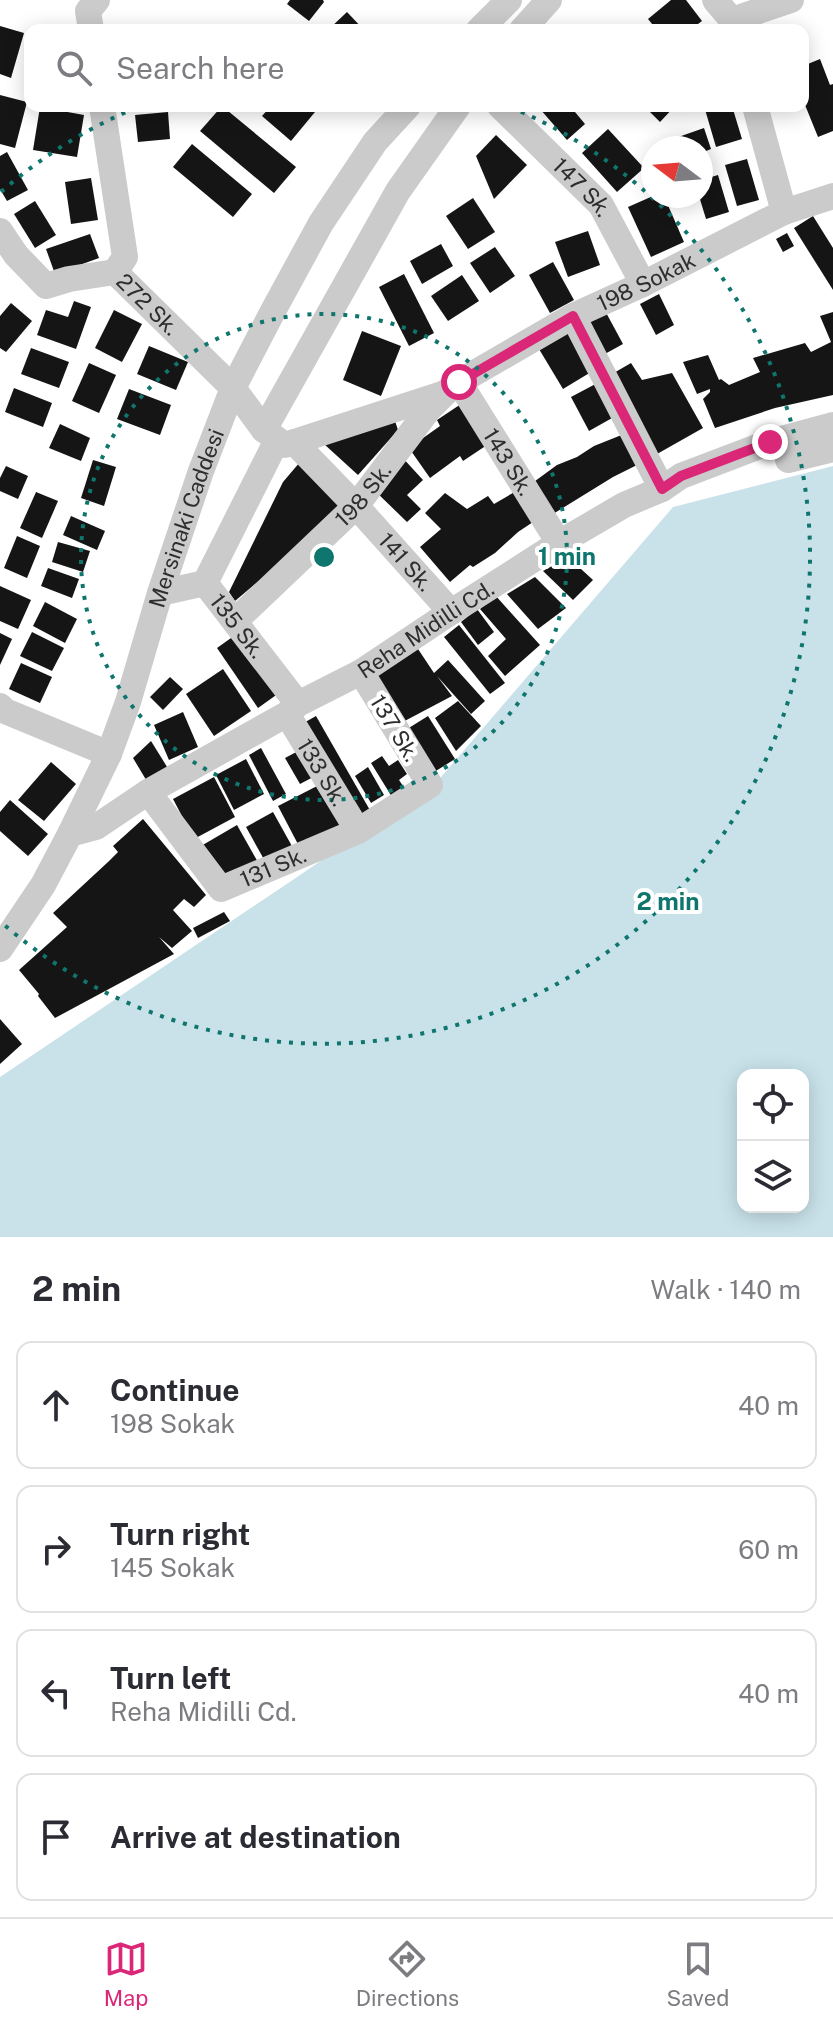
<!DOCTYPE html>
<meta charset="utf-8">
<style>
:root{--surface:#fff;--page:#f7f7f7;--text:#2b2b33;--muted:#7c7c81;--line:#e1e1e2;--accent:#db2777}
body{margin:0;font-family:"Public Sans",sans-serif;background:var(--page);color:var(--text)}
.controls{position:absolute;right:24px;bottom:24px;display:grid;overflow:hidden;border-radius:16px;box-shadow:0 4px 20px #0003}
.controls button{width:72px;height:72px;display:grid;place-items:center;padding:0;border:0;border-bottom:2px solid var(--line);background:var(--surface);color:var(--text);font:40px sans-serif}
.compass{position:absolute;left:641px;top:136px;width:72px;height:72px;border-radius:50%;background:var(--surface);box-shadow:0 4px 20px #0003;rotate:286deg}
.stop{position:absolute;width:24px;height:24px;margin:-18px;border:6px solid #db2777;border-radius:50%;background:#fff}
.stop.end{background:#db2777;border-color:#fff;box-shadow:0 2px 8px #0008}
.list{margin:0;padding:0;list-style:none}
h2{display:flex;justify-content:space-between;align-items:center;height:104px;margin:0;padding:0 32px;font-size:34px}
h2 small{font-size:26px;font-weight:400;color:var(--muted)}
.list li{display:grid;grid-template-columns:52px 1fr auto;gap:24px;align-items:center;box-sizing:border-box;height:128px;margin:0 16px 16px;padding:0 16px;border:2px solid var(--line);border-radius:16px}
.list b{display:block;font-size:30px;white-space:nowrap}
.list p{margin:0;font-size:26px;white-space:nowrap;color:var(--muted)}
.list em{font-size:26px;font-style:normal;color:var(--muted)}
.icon{flex:none;width:44px;height:44px;fill:none;stroke:currentColor;stroke-width:2;stroke-linecap:round;stroke-linejoin:round}
.map{position:relative;flex:none;width:833px;height:1237px;overflow:hidden}
.search{position:absolute;background:var(--surface);box-shadow:0 4px 20px #0003;left:24px;right:24px;top:24px;height:88px;display:flex;align-items:center;gap:20px;box-sizing:border-box;padding:0 28px;border-radius:16px;color:var(--muted);font-size:30px}
.sheet{height:680px;background:var(--surface)}
nav{display:flex;justify-content:space-around;align-items:center;box-sizing:border-box;height:112px;border-top:2px solid var(--line);background:var(--surface);font-size:22px;color:var(--muted)}
nav a{display:grid;justify-items:center;gap:4px}
nav .on{color:var(--accent)}
.map>svg:first-child{display:block}
.water{fill:#c9e2ea;fill-rule:evenodd}
.building{fill:#151515}
.lines{fill:none;stroke-linecap:round;stroke-linejoin:round}
.minor{stroke:#cbcbcb;stroke-width:26}
.route{stroke:#db2777;stroke-width:10}
.ring{fill:none;stroke:#0f766e;stroke-width:4;stroke-dasharray:4 8}
.labels{text-anchor:middle;dominant-baseline:central;stroke-width:8;stroke-linejoin:round;paint-order:stroke}
.street-label{font-size:22px;fill:#2e2e2e;stroke:#fff}
.centre{fill:#0f766e;stroke:#fff;stroke-width:4}
.ring-label{font-size:24px;text-anchor:middle;font-weight:bold;fill:#0f766e;stroke:#fff;stroke-width:8;stroke-linejoin:round;paint-order:stroke}
</style>
<div class="map">
<svg width="833" height="1237" viewBox="0 0 833 1237">
<rect width="100%" height="100%" fill="#fff"/>
<!-- water -->
<path class="water" d="M833,466v771h-833v-160l435,-293 238,-277zM743,1075h60v132h-60z"/>
<!-- building -->
<g class="building">
<path d="M290,0h33l1,2 -15,19 -22,-17z"/>
<path d="M671,0h15l16,21 -12,9h-33l-9,-11z"/>
<path d="M347,12l17,18h-36z"/>
<path d="M0,26l24,7 -13,45 -11,-4z"/>
<path d="M820,59l10,26 3,-1v47l-15,6 -15,-37v-34z"/>
<path d="M0,95l27,7 -12,46 -15,-4z"/>
<path d="M222,106l74,61 -22,26 -74,-62z"/>
<path d="M271,106h37l7,6 -24,29 -29,-25z"/>
<path d="M543,106h27l15,18 -18,16 -27,-31z"/>
<path d="M644,106h31l-15,16z"/>
<path d="M704,106h28l10,33 -26,8z"/>
<path d="M40,107l44,8 -7,42 -44,-7z"/>
<path d="M168,112l2,27 -32,3 -3,-27z"/>
<path d="M704,128l7,21 -10,4v-5h-32l-2,-7z"/>
<path d="M608,129l36,39 -27,24 -35,-39z"/>
<path d="M496,135l31,30 -33,34 -18,-43z"/>
<path d="M192,144l60,50 -19,23 -60,-50z"/>
<path d="M7,152l21,38 -21,11 -7,-12v-33z"/>
<path d="M747,159l12,41 -22,6 -12,-41z"/>
<path d="M718,175l11,37 -23,7 -7,-23h2v-16z"/>
<path d="M91,178l7,42 -27,4 -6,-42z"/>
<path d="M653,196h11l20,46 -33,15 -23,-50z"/>
<path d="M473,198l22,34 -27,17 -22,-33z"/>
<path d="M35,201l21,34 -21,13 -21,-34z"/>
<path d="M813,216l20,32v42l-39,-62z"/>
<path d="M588,231l12,34 -32,12 -13,-35z"/>
<path d="M787,233l7,13 -11,6 -7,-13z"/>
<path d="M90,234l9,24 -44,16 -9,-25z"/>
<path d="M441,244l12,22 -31,18 -12,-23z"/>
<path d="M495,247l20,29 -25,17 -20,-30z"/>
<path d="M553,262l21,38 -24,13 -21,-38z"/>
<path d="M404,274l30,59 -25,13 -30,-59z"/>
<path d="M462,275l17,26 -31,20 -17,-25z"/>
<path d="M659,294l15,31 -18,10 -16,-31z"/>
<path d="M74,301l17,6 -15,42 -39,-14 9,-25 22,7z"/>
<path d="M11,303l21,18 -26,31 -6,-4v-32z"/>
<path d="M603,307l20,37 -20,11 -20,-37z"/>
<path d="M114,310l28,14 -20,38 -27,-14z"/>
<path d="M833,312v83l-58,13 -60,20 -12,-29 7,-7v-3l-13,5 -14,-32 25,-7 11,25 2,-1 8,6 31,-13 -7,-14 52,-15 6,9 20,-10 -11,-26z"/>
<path d="M572,329l24,40 -33,20 -24,-40z"/>
<path d="M362,331l39,15 -20,50 -38,-16z"/>
<path d="M149,346l39,16 -12,28 -39,-16z"/>
<path d="M31,348l38,14 -10,26 -38,-14z"/>
<path d="M89,363l27,12 -17,38 -27,-12z"/>
<path d="M631,363l11,17 30,-7 31,55 -46,26 -45,-80z"/>
<path d="M603,380l18,33 -32,18 -18,-34z"/>
<path d="M14,388l38,15 -9,24 -38,-15z"/>
<path d="M129,389l42,16 -11,30 -43,-16z"/>
<path d="M461,404l26,41 -24,16 -3,-5 -30,22 -21,-30 31,-22 -3,-6z"/>
<path d="M395,421l3,9 -40,45 -34,-31z"/>
<path d="M60,424l30,14 -9,23 -32,-13z"/>
<path d="M624,434l17,29 -28,14 -60,37 -22,-30 26,-19 20,-8 17,-11z"/>
<path d="M401,456l22,24 -16,15 14,14 -14,13 -34,-33z"/>
<path d="M93,460l23,7 -12,39 -23,-8z"/>
<path d="M300,462l48,44 -113,95 -6,-9 54,-110z"/>
<path d="M6,466l22,10 -10,23 -18,-8v-13z"/>
<path d="M518,490l18,30 -18,12 -23,21 -22,14 -3,-2 -20,17 -30,-35 21,-18 -16,-16 20,-20 22,16 21,-13 6,8z"/>
<path d="M36,492l22,9 -16,37 -22,-10z"/>
<path d="M71,516l34,15 -8,19 -34,-15z"/>
<path d="M17,536l23,10 -13,32 -23,-10z"/>
<path d="M58,542l32,9 -7,21 -31,-10z"/>
<path d="M568,557l25,23 -20,20 -30,-29z"/>
<path d="M48,568l31,11 -7,19 -31,-12z"/>
<path d="M535,577l31,31 -28,21 -31,-35z"/>
<path d="M0,586l31,14 -13,29 -18,-8z"/>
<path d="M495,595l45,50 -35,31 -17,-20 18,-17 -26,-30z"/>
<path d="M45,602l32,17 -12,24 -32,-17z"/>
<path d="M477,609l17,23 -16,13 -17,-23z"/>
<path d="M459,625l46,58 -15,11 -46,-57z"/>
<path d="M32,632l32,16 -12,23 -32,-15z"/>
<path d="M0,633l12,6 -12,26z"/>
<path d="M238,633l41,60 -21,15 -41,-60z"/>
<path d="M418,649l16,24 14,-13 37,41 -14,13 -34,-38 15,20 -53,28 -28,-50z"/>
<path d="M21,663l31,14 -12,26 -31,-14z"/>
<path d="M223,669l28,42 -37,25 -28,-42z"/>
<path d="M170,677l13,12 -20,21 -13,-13z"/>
<path d="M458,701l23,25 -25,25 -21,-33z"/>
<path d="M183,712l15,35 -29,13 -15,-35z"/>
<path d="M316,716l55,96 -16,9 -55,-96z"/>
<path d="M428,716l27,43 -24,15 -27,-43z"/>
<path d="M151,741l18,29 -21,13 -15,-25z"/>
<path d="M261,748l25,46 -13,7 -24,-46z"/>
<path d="M302,749l15,26 -17,9 -15,-26z"/>
<path d="M382,756l7,10 9,-6 9,14 -8,6 6,9 -13,8 -21,-34z"/>
<path d="M246,759l18,35 -30,16 -18,-35z"/>
<path d="M51,762l25,22 -32,37 -26,-21z"/>
<path d="M368,767l16,28 -13,8 -16,-27z"/>
<path d="M214,777l21,40 -41,22 -21,-40z"/>
<path d="M323,783l22,42 -45,23 -22,-42z"/>
<path d="M10,800l38,34 -20,22 -28,-25v-19z"/>
<path d="M273,812l20,36 -27,15 -20,-36z"/>
<path d="M143,819l63,76 -12,12 -10,-8 -11,11 19,21 -20,17 -13,-11 15,17 -119,64 -17,-22 1,-2 -20,-24 48,-43 -14,-14 55,-51 10,-10 -5,-6z"/>
<path d="M237,825l22,39 -36,21 -22,-39z"/>
<path d="M224,912l6,9 -32,17 -5,-10z"/>
<path d="M0,1019l22,25 -22,20z"/>
</g>
<g class="lines">
<!-- minor -->
<g class="minor">
<path d="M715,0l17,20 3,10"/>
<path d="M732,20l59,-20"/>
<path d="M91,30l-3,-19 9,-11"/>
<path d="M479,30l30,-30"/>
<path d="M522,30l27,-30"/>
<path d="M102,106l23,151 -10,15"/>
<path id="s1" d="M500,106l101,99 42,79"/>
<path d="M755,106l29,106"/>
<path d="M0,231l16,24 30,31 23,-7 46,-7"/>
<path id="s2" d="M115,272l118,116 31,42 21,15 160,-52 14,-11 114,-66 70,-32 141,-72 49,-16"/>
<path d="M573,316l89,173"/>
<path id="s3" d="M459,382l100,161"/>
<path d="M264,430l134,-239 60,-85"/>
<path id="s4" d="M294,442l62,64 95,106"/>
<path d="M788,460l45,-11"/>
<path d="M205,583l72,-143"/>
<path id="s5" d="M160,593l45,-10 93,121"/>
<path id="s6" d="M235,621l121,-115 73,-97 14,-14"/>
<path d="M0,706l5,5 104,43"/>
<path id="s7" d="M287,714l71,117"/>
<path id="s8" d="M148,792l73,97 137,-58 72,-46 -69,-113"/>
<path id="s9" d="M70,834l26,-7 52,-35 139,-78 11,-10 63,-32 90,-60 108,-69 65,-38 38,-16 19,-13 89,-34 63,-17"/>
<path id="s10" d="M0,949l43,-64 27,-51 39,-80 19,-52 32,-109 41,-122 32,-83 40,-77 48,-88 54,-81 33,-36"/>
</g>
</g>
<g class="lines">
<!-- route -->
<path class="route" d="M459,382l114,-66 89,173 19,-13 89,-34"/>
</g>
<!-- distance rings -->
<g class="ring">
<circle cx="324" cy="557" r="243"/>
<path d="M1 192A487 487 0 0 1 138 107M510 107A487 487 0 1 1 1 922"/>
</g>
<g class="labels">
<!-- street labels -->
<g class="street-label">
<text stroke="none"><textPath href="#s1" startOffset="116">147 Sk.</textPath></text>
<text stroke="none"><textPath href="#s2" startOffset="642">198 Sokak</textPath></text>
<text stroke="none"><textPath href="#s2" startOffset="46">272 Sk.</textPath></text>
<text stroke="none"><textPath href="#s3" startOffset="94">143 Sk.</textPath></text>
<text stroke="none"><textPath href="#s6" startOffset="180">198 Sk.</textPath></text>
<text stroke="none"><textPath href="#s10" startOffset="472">Mersinaki Caddesi</textPath></text>
<text stroke="none"><textPath href="#s4" startOffset="164">141 Sk.</textPath></text>
<text stroke="none"><textPath href="#s5" startOffset="100">135 Sk.</textPath></text>
<text stroke="none"><textPath href="#s9" startOffset="412">Reha Midilli Cd.</textPath></text>
<text transform="translate(395 728) rotate(59)">137 Sk.</text>
<text stroke="none"><textPath href="#s7" startOffset="68">133 Sk.</textPath></text>
<text stroke="none"><textPath href="#s8" startOffset="178">131 Sk.</textPath></text>
</g>
</g>
<circle cx="324" cy="557" r="12" class="centre"/>
<g class="ring-label">
<text x="567" y="565">1 min</text>
<text x="668" y="910">2 min</text>
</g>
</svg>
<div class="controls">
<button><svg class="icon" aria-label="locate" viewBox="0 0 24 24"><circle cx="12" cy="12" r="6"/><path d="M12 2v4M12 18v4M2 12h4M18 12h4"/></svg></button>
<button><svg class="icon" aria-label="layers" viewBox="0 0 24 24"><path d="M12 4l9 5-9 5-9-5zM3 14l9 5 9-5"/></svg></button>
</div>
<svg class="compass" viewBox="-18 -18 36 36"><path d="M0-13l5 13h-10z" fill="#e53935"/><path d="M0 13l5-13h-10z" fill="#7c7c81"/></svg>
<div class="stop" style="left:459px;top:382px"></div>
<div class="stop end" style="left:770px;top:442px"></div>
<div class="search"><svg class="icon" aria-label="search" viewBox="0 0 24 24"><circle cx="10" cy="10" r="6"/><path d="M15 15l6 6"/></svg>Search here</div>
</div>
<section class="sheet">
<h2>2 min<small>Walk · 140 m</small></h2>
<ul class="list">
<li><svg class="icon" aria-label="ahead" viewBox="0 0 24 24"><path d="M12 20V5M6 11l6-6 6 6"/></svg><div><b>Continue</b><p>198 Sokak</p></div><em>40 m</em></li>
<li><svg class="icon" aria-label="right" viewBox="0 0 24 24"><path d="M7 20v-9h11M14 6l5 5-5 5"/></svg><div><b>Turn right</b><p>145 Sokak</p></div><em>60 m</em></li>
<li><svg class="icon" aria-label="left" viewBox="0 0 24 24"><path d="M17 20v-9H6M10 6l-5 5 5 5"/></svg><div><b>Turn left</b><p>Reha Midilli Cd.</p></div><em>40 m</em></li>
<li><svg class="icon" aria-label="arrive" viewBox="0 0 24 24"><path d="M6 21V4h12l-3 4 3 4H6"/></svg><div><b>Arrive at destination</b></div></li>
</ul>
</section>
<nav>
<a class="on"><svg class="icon" aria-label="map" viewBox="0 0 24 24"><path d="M3 6l6-2 6 2 6-2v14l-6 2-6-2-6 2zM9 4v14M15 6v14"/></svg>Map</a>
<a><svg class="icon" aria-label="directions" viewBox="0 0 24 24"><path d="M12 3l9 9-9 9-9-9zM9 14v-3h6M13 9l2 2-2 2"/></svg>Directions</a>
<a><svg class="icon" aria-label="saved" viewBox="0 0 24 24"><path d="M7 4h10v16l-5-4-5 4z"/></svg>Saved</a>
</nav>
